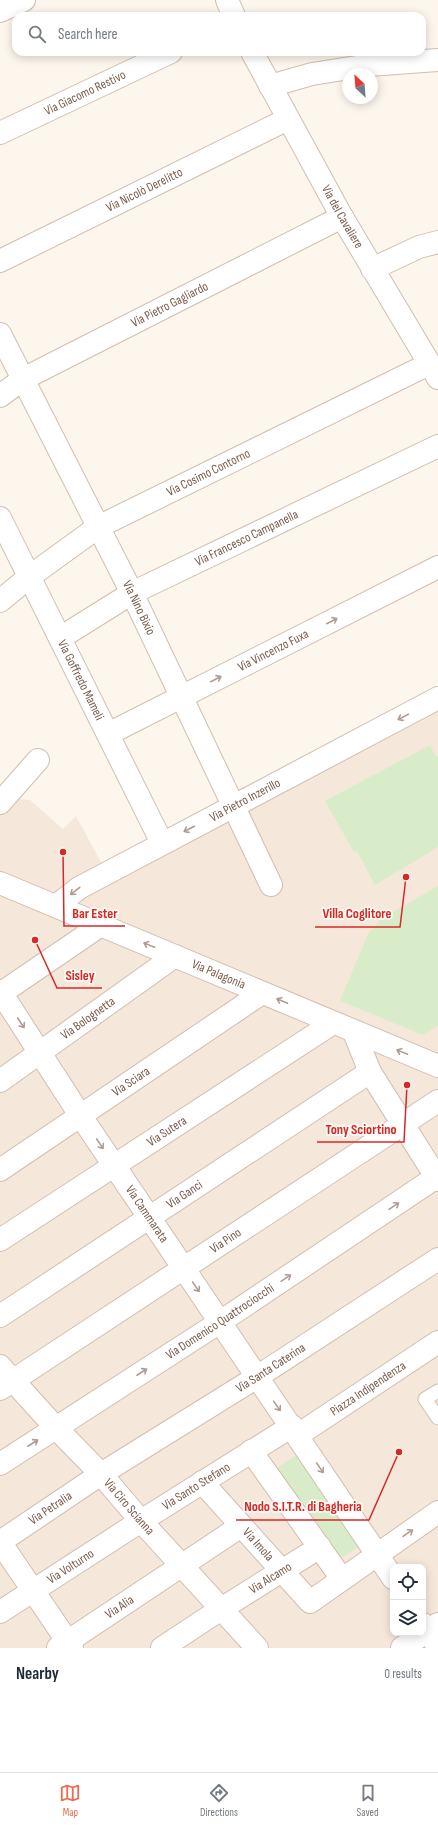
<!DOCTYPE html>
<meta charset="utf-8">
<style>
:root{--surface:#fff;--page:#f6f6f7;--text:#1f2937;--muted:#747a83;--line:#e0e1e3;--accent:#e76f51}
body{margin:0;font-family:"Sofia Sans Condensed",sans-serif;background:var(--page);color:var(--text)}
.controls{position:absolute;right:12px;bottom:12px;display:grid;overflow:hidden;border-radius:8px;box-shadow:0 2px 10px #0003}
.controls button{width:36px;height:36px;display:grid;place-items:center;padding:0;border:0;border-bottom:1px solid var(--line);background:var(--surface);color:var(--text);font:20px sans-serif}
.compass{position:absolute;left:342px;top:68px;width:36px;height:36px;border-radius:50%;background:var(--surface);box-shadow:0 2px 10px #0003;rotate:334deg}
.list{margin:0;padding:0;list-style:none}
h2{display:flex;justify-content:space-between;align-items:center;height:52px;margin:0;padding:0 16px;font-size:17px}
h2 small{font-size:13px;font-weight:400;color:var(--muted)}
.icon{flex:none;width:22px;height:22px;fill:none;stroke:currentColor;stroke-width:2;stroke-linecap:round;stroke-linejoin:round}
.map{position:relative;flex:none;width:438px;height:1648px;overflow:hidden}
.search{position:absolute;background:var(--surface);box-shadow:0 2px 10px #0003;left:12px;right:12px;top:12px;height:44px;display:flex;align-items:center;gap:10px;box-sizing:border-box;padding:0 14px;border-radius:12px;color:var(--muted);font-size:15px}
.sheet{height:124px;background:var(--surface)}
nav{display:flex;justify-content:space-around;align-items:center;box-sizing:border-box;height:56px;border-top:1px solid var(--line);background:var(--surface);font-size:11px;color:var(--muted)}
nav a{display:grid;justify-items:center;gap:2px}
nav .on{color:var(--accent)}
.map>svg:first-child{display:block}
.residential{fill:#f5e8da;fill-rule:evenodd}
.green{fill:#d8ecc9}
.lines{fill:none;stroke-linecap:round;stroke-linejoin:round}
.lane-casing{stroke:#d1beb0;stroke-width:15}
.street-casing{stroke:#d1beb0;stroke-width:24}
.lane{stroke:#fff;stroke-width:13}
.street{stroke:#fff;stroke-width:22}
.oneway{stroke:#af9d94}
.labels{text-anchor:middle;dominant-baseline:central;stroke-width:3.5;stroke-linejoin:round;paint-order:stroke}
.street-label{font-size:13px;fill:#7a5c4d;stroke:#fffaf3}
.leader{fill:none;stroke:#d62828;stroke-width:1.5}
.callout-dot{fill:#d62828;stroke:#fffaf3;stroke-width:1.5}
.callout-label{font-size:14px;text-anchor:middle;font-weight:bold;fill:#d62828;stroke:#fffaf3;stroke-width:3.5;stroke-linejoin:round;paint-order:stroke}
</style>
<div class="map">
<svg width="438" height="1648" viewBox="0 0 438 1648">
<rect width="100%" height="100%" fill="#fdf6ec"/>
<!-- residential -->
<path class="residential" d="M438,705v943h-438v-850l30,2 33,29 13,-13 33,61zM393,1567h30v66h-30z"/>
<!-- green -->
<g class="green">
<path d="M430,745l6,12 2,-1v91l-63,38 -18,-34 -3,1 -29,-51z"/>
<path d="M438,886v140l-15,9 -83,-34 28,-67 13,-15z"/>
<path d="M300,1453l60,93 -22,14 -61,-92z"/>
</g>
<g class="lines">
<!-- lane casing -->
<g class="lane-casing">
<path id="lane" d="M438,1391l-13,8 13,19"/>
</g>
<!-- street casing -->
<g class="street-casing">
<g id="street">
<path d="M227,0l7,16"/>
<path d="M0,11l24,-11"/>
<path id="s1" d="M252,52l90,165 96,161"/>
<path d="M270,86l42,-12 57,-9 69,-5"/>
<path id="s2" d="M0,133l171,-81"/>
<path id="s3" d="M0,261l288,-142"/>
<path d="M372,269l47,-22 19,-5"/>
<path id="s4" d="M0,334l132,259 139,292"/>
<path id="s5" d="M0,396l23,-17 319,-162"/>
<path id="s6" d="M0,518l162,325"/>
<path id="s7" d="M0,601l29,-24 69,-50 331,-163"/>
<path id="s8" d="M60,638l72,-45 306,-147"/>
<path id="s9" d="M108,734l330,-167"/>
<path d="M0,803l38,-43"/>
<path id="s10" d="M0,883l438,183"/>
<path id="s11" d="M56,906l23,-18 359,-190"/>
<path id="s12" d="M0,991l80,124 313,463"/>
<path d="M0,994l101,-69"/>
<path d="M354,1032l16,40 68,108"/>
<path id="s13" d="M0,1081l175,-125"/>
<path id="s14" d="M0,1170l262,-177"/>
<path id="s15" d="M0,1240l333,-217"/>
<path id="s16" d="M0,1316l370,-244"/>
<path id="s17" d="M0,1366l56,62 45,46 40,47 116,127"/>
<path id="s18" d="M0,1389l438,-288"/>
<path id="s19" d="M298,1435l140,-93"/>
<path d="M251,1451l91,128"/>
<path id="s20" d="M0,1464l220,-142 218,-146"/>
<path id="s21" d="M202,1482l108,120 128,-90"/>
<path id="s22" d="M0,1612l141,-91 151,-95"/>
<path d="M423,1624l15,22"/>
<path id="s23" d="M58,1648l183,-122"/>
<path id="s24" d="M72,1648l-72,-106 101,-68 156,-97 181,-118"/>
<path id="s25" d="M162,1648l59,-39 99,-62"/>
<path d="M402,1648l36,-24"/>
</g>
</g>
<!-- lane -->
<use href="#lane" class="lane"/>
<!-- street -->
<use href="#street" class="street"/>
</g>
<!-- one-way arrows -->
<defs><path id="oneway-shaft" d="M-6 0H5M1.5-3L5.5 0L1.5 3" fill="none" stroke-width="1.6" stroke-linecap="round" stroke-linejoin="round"/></defs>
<g class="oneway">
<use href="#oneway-shaft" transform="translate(332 621) rotate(-27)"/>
<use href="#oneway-shaft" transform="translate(216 679) rotate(-27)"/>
<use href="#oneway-shaft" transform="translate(403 717) rotate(152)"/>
<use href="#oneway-shaft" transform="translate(189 829) rotate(153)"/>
<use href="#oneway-shaft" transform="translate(75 891) rotate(142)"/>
<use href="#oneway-shaft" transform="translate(149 945) rotate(-158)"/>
<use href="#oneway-shaft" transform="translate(282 1001) rotate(-157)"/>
<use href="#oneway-shaft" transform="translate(21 1023) rotate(57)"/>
<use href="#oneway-shaft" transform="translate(402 1052) rotate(-158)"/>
<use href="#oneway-shaft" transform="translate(100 1144) rotate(56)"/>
<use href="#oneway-shaft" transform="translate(394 1206) rotate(-34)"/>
<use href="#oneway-shaft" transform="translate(286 1278) rotate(-34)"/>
<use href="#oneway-shaft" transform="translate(196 1287) rotate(56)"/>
<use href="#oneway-shaft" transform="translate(142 1372) rotate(-33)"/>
<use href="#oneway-shaft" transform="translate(277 1406) rotate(55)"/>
<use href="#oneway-shaft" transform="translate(33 1443) rotate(-33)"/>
<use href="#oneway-shaft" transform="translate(320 1468) rotate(56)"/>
<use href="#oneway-shaft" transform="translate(408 1533) rotate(-34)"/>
</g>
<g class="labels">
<!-- street labels -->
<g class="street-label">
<text stroke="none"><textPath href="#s2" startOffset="94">Via Giacomo Restivo</textPath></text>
<text stroke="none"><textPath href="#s3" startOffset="161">Via Nicolò Derelitto</textPath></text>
<text stroke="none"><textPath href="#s1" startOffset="188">Via del Cavaliere</textPath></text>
<text stroke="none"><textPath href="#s5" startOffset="193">Via Pietro Gagliardo</textPath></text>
<text stroke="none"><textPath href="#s7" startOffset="246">Via Cosimo Contorno</textPath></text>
<text stroke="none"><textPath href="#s8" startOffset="212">Via Francesco Campanella</textPath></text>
<text stroke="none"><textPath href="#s4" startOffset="307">Via Nino Bixio</textPath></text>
<text stroke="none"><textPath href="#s9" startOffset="185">Via Vincenzo Fuxa</textPath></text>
<text stroke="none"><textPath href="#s6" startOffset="181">Via Goffredo Mameli</textPath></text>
<text stroke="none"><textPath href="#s11" startOffset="217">Via Pietro Inzerillo</textPath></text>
<text stroke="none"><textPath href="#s10" startOffset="237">Via Palagonia</textPath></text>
<text stroke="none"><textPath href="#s13" startOffset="108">Via Bolognetta</textPath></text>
<text stroke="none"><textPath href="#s14" startOffset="158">Via Sciara</textPath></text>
<text stroke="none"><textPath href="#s15" startOffset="199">Via Sutera</textPath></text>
<text stroke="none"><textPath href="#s16" startOffset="221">Via Ganci</textPath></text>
<text stroke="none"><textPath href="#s12" startOffset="267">Via Cammarata</textPath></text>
<text stroke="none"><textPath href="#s18" startOffset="270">Via Pino</textPath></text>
<text stroke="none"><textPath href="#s20" startOffset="262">Via Domenico Quattrociocchi</textPath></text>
<text stroke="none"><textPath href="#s24" startOffset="450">Via Santa Caterina</textPath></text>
<text stroke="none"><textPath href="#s19" startOffset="84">Piazza Indipendenza</textPath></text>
<text stroke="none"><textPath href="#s22" startOffset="233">Via Santo Stefano</textPath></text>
<text stroke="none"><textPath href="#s17" startOffset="191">Via Ciro Scianna</textPath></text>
<text stroke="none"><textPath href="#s24" startOffset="189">Via Petralia</textPath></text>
<text stroke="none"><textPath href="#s21" startOffset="84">Via Imola</textPath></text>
<text stroke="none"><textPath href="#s22" startOffset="84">Via Volturno</textPath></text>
<text stroke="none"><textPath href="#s25" startOffset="129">Via Alcamo</textPath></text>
<text stroke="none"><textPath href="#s23" startOffset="74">Via Alia</textPath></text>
</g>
</g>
<!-- callouts -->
<path class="leader" d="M63 852L64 926H125M406 877L400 927H315M35 940L57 988H102M407 1085L404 1142H317M399 1452L369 1520H236"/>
<g class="callout-dot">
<circle cx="63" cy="852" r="4"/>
<circle cx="406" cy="877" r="4"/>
<circle cx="35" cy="940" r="4"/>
<circle cx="407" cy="1085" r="4"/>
<circle cx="399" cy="1452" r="4"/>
</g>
<g class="callout-label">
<text x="95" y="918">Bar Ester</text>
<text x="357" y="918">Villa Coglitore</text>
<text x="80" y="980">Sisley</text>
<text x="361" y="1134">Tony Sciortino</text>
<text x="303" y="1511">Nodo S.I.T.R. di Bagheria</text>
</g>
</svg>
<div class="controls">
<button><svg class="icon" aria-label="locate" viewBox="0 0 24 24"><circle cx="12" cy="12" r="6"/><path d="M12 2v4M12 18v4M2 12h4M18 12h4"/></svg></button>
<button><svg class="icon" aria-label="layers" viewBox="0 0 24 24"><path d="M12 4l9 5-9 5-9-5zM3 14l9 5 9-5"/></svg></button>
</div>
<svg class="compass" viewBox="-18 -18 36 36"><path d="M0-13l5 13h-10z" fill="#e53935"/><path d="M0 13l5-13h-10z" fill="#747a83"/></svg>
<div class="search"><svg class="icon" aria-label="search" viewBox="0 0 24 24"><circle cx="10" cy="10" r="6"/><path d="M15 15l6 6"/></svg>Search here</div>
</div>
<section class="sheet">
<h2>Nearby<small>0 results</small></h2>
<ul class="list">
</ul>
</section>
<nav>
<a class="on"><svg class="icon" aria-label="map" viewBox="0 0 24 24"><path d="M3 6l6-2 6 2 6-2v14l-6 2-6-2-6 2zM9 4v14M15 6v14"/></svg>Map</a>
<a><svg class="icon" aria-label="directions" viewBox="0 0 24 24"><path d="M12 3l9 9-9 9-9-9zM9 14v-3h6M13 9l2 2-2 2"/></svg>Directions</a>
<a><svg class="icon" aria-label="saved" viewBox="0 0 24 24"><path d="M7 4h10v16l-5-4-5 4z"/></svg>Saved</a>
</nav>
